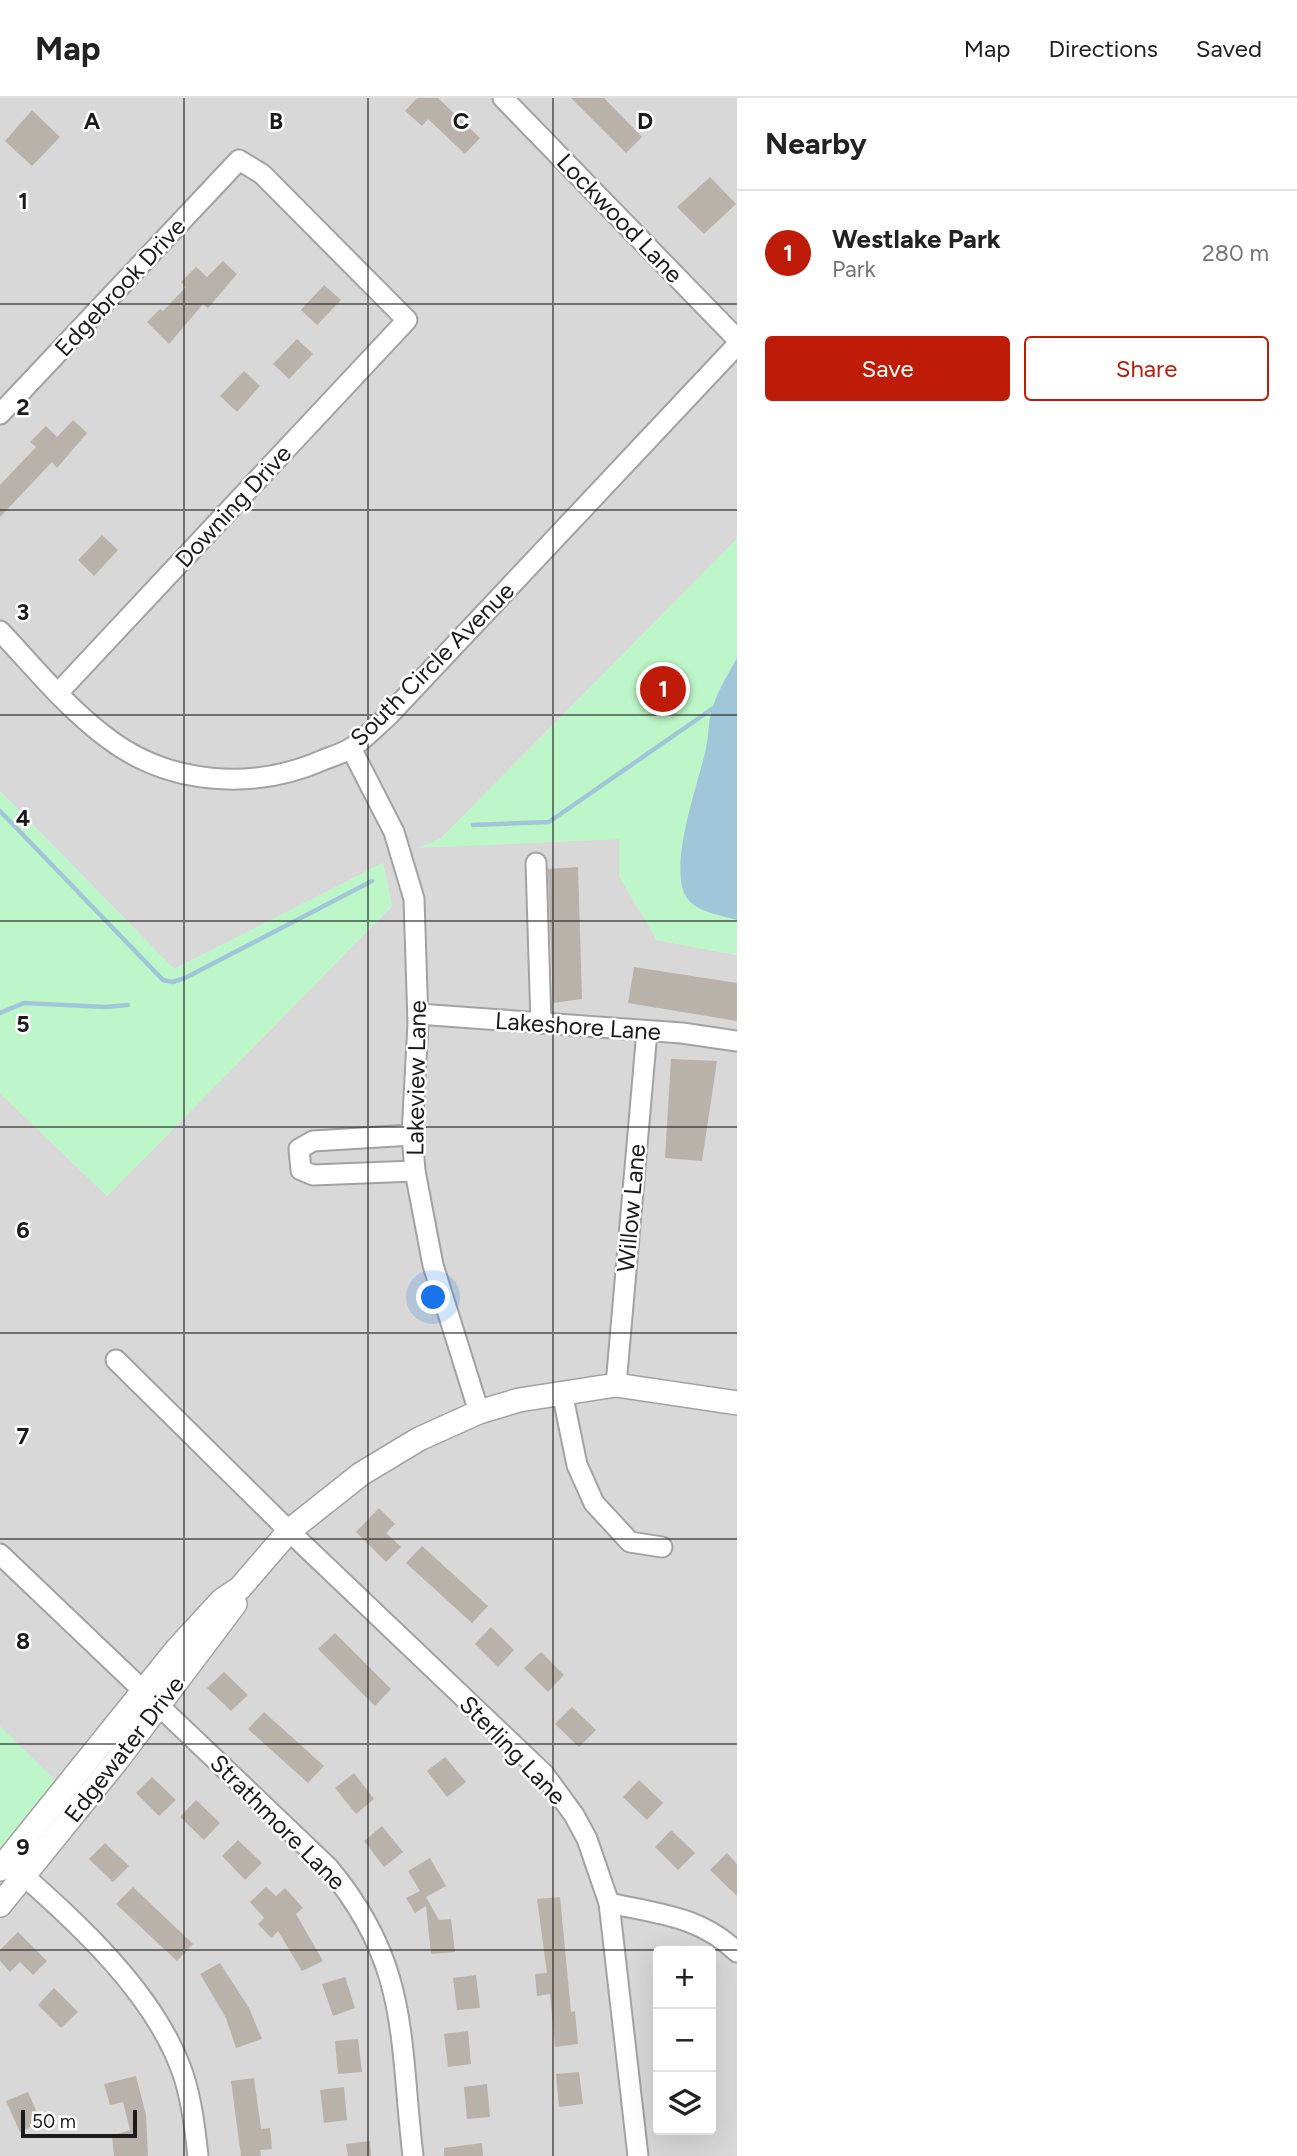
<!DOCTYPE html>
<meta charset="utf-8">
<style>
:root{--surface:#fff;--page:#f6f6f6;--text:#222;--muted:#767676;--line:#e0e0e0;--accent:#be1c08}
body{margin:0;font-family:Figtree,sans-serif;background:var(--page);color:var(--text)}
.controls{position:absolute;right:21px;bottom:21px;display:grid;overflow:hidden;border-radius:7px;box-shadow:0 7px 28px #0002}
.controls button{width:63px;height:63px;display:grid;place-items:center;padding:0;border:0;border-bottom:2px solid var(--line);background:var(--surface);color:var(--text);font:35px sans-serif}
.scale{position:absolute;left:21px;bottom:18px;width:116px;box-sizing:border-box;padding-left:7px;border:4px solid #1b1b1b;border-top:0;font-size:19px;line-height:24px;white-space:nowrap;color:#1b1b1b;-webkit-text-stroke:5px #fff;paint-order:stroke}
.you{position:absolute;left:434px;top:1200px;width:24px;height:24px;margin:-18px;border:5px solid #fff;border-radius:50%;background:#1a73e8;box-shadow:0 0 0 10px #1a73e833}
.badge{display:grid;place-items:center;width:46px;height:46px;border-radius:50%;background:var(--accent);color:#fff;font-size:23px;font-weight:700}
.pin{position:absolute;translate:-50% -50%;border:4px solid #fff;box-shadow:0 2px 7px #0006}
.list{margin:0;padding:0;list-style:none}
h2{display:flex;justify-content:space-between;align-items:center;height:91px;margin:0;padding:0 28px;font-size:30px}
h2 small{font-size:23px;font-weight:400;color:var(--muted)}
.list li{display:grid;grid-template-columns:46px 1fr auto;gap:21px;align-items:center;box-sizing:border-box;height:126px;padding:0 28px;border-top:2px solid var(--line)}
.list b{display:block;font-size:26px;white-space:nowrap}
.list p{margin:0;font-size:23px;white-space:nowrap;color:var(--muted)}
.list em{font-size:23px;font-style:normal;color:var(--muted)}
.actions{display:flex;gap:14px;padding:21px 28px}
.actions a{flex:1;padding:16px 0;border:2px solid var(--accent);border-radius:7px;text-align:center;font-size:24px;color:var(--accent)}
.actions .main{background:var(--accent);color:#fff}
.icon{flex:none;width:38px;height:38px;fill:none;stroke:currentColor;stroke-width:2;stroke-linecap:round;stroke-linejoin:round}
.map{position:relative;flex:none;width:737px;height:2058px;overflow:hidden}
header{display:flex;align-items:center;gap:42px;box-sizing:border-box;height:98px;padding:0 35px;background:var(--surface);border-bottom:2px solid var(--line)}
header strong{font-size:33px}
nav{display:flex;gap:38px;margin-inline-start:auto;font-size:24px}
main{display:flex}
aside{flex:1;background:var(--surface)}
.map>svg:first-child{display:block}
.residential{fill:#d9d8d8;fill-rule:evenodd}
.park{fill:#bdf6c8}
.water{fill:#a2c6d9}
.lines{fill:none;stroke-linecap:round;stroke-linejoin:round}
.stream{stroke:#a2c6d9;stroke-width:4.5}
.building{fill:#b8b2aa}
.minor-casing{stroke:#a2a2a2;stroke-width:23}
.tertiary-casing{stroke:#a2a2a2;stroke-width:26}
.minor{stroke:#fff;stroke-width:19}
.tertiary{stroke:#fff;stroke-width:23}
.grid{fill:none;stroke:#1b1b1b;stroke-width:2;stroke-opacity:0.55}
.labels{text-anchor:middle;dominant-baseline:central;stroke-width:5;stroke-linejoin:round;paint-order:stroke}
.street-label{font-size:24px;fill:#1b1b1b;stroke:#fff}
.grid-label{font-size:23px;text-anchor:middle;font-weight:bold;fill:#1b1b1b;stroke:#fff;stroke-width:5;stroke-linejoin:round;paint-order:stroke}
</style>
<header>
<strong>Map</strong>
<nav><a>Map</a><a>Directions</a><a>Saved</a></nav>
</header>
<main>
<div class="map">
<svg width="737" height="2058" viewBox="0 0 737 2058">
<rect width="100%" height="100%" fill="#eceae0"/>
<!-- residential -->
<path class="residential" d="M0,0h737v441l-297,300 -18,8 197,-8v37l38,64 80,15v1201h-737v-1063l107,103 285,-290 -9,-43 -209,106 -174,-178zM658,1853h53v179h-53z"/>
<!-- park -->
<g class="park">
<path d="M737,441v416l-80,-15 -38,-64v-37l-201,9 22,-9z"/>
<path d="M0,693l174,178 209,-106 9,43 -285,290 -107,-103z"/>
<path d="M0,1628l55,54 -55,70z"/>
</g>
<!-- water -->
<path class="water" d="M737,560v262c-19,-6 -47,-8 -54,-30 -11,-37 15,-105 23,-142 3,-13 2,-28 7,-42 6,-17 15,-32 24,-48z"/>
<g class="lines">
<!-- stream -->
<g class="stream">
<path d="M0,713l163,169 10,2 12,-4 187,-97"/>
<path d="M473,727l76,-3 163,-113 4,1"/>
<path d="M0,915l24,-10 82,4 22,-2"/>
</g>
</g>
<!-- building -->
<g class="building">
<path d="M417,0h21l42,40 -15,16 -37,-35 -6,7 -17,-15z"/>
<path d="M571,0h33l38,39 -16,16z"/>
<path d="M32,12l28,27 -28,29 -27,-25z"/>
<path d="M710,79l26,27 -32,30 -27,-27z"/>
<path d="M223,163l14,13 -29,34 -5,-4 -34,40 -22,-22 13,-13 3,2 23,-24 -5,-5 15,-15 11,10z"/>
<path d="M324,187l17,15 -24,25 -16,-15z"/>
<path d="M297,241l16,15 -24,25 -16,-15z"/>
<path d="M244,273l16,15 -23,26 -17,-16z"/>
<path d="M73,322l14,13 -30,35 -5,-6 -52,55v-32l36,-38 -6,-5 16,-16 11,11z"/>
<path d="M102,437l16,15 -24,26 -16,-16z"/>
<path d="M578,769l4,132 -29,4 -5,-134z"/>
<path d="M634,869l103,16v38l-109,-18z"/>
<path d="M671,961l46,2 -15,100 -37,-3z"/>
<path d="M379,1410l16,16 -9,9 15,14 -15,15 -30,-30z"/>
<path d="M422,1448l66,60 -16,17 -66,-60z"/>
<path d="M491,1529l23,23 -16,17 -23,-23z"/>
<path d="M335,1535l56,56 -16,17 -57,-57z"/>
<path d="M541,1554l23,23 -16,17 -24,-24z"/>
<path d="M224,1574l24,23 -17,16 -24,-23z"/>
<path d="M572,1609l24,23 -17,17 -24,-23z"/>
<path d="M264,1614l60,54 -16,17 -60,-54z"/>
<path d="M445,1659l21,25 -19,15 -20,-26z"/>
<path d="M354,1675l20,26 -18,15 -21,-26z"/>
<path d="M152,1679l24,23 -17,16 -23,-23z"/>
<path d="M639,1682l24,23 -16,17 -24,-23z"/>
<path d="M196,1702l24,23 -16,17 -24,-23z"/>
<path d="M382,1728l21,26 -19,15 -20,-26z"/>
<path d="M671,1732l24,23 -17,17 -23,-23z"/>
<path d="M238,1742l24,23 -17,17 -23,-24z"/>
<path d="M105,1745l24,23 -16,16 -24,-23z"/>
<path d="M727,1755l10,11v32l-27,-26z"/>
<path d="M430,1760l16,28 -20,11 13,23 12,-1 4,33 -24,2 -5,-48 -11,7 -9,-15 14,-7 -12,-20z"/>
<path d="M133,1789l60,57 -16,17 -61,-57z"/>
<path d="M266,1789l10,9 9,-8 18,20 -7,6 27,47 -21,10 -24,-40 -7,7 -13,-14 6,-6 -14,-16z"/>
<path d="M560,1799l11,115 4,-1 3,33 -23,3 -5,-53 -13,2 -2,-22 12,-1 -10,-74z"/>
<path d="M18,1834l29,29 -14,14 -13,-13 -10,10 -10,-11v-11z"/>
<path d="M220,1865l29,45 13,31 -26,9 -10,-30 -26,-44z"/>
<path d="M476,1877l4,33 -23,2 -4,-32z"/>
<path d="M345,1879l10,31 -22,8 -11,-32z"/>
<path d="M54,1890l24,24 -17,16 -23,-23z"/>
<path d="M468,1933l3,33 -23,3 -4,-33z"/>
<path d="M358,1941l4,33 -24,2 -3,-33z"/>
<path d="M579,1974l4,32 -24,3 -3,-33z"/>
<path d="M136,1978l10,39 2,41h-34l-2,-20 18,-6 -7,-28 -13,3 -6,-21z"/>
<path d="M254,1980l7,51 9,-1 2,21 -12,1 1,6h-20l-10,-75z"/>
<path d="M487,1986l3,33 -23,2 -3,-32z"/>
<path d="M344,1989l3,33 -23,3 -4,-33z"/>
<path d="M28,1994l13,30 -21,10 -14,-31z"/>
<path d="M370,2043l1,15h-23l-2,-12z"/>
<path d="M482,2045l1,13h-39v-8z"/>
</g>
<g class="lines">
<!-- minor casing -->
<g class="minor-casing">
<g id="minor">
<path d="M503,0l234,241"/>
<path d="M0,316l239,-254 23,14 145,146 -349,373"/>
<path d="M0,533c34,36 66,76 106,106 62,48 147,54 217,23 10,-4 21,-7 30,-13 12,-9 24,-21 36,-32l348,-370"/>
<path d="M351,650l43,84 20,67 4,124 -6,112 3,36 18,94 46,147"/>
<path d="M536,765l5,160"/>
<path d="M418,916l264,19 55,8"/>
<path d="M412,1037l-99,6 -14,8 2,21 12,5 102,-4"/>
<path d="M116,1262l173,171 255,243 30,41 13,24 22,64 29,253"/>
<path d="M616,1287l31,-354"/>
<path d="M562,1294l15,73 17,38 36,39 32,5"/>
<path d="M0,1456l328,313c82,98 71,171 85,289"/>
<path d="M13,1768c64,57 144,128 171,211 8,26 11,52 14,79"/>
<path d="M609,1805c49,11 91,13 128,49"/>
</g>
</g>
<!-- tertiary casing -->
<g class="tertiary-casing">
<g id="tertiary">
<path d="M0,1771l177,-220 45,-49 18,-12 49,-57 72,-57 58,-35 60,-27 40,-12 97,-15 121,18"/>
<path d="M0,1807l119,-147 116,-154"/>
</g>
</g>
<!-- minor -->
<use href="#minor" class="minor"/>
<!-- tertiary -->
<use href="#tertiary" class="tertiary"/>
</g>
<!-- grid -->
<path class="grid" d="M184,0v2058M368,0v2058M553,0v2058M0,206h737M0,412h737M0,617h737M0,823h737M0,1029h737M0,1235h737M0,1441h737M0,1646h737M0,1852h737"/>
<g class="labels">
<!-- street labels -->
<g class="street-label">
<text transform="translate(620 120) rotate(46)">Lockwood Lane</text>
<text transform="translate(120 189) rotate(-47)">Edgebrook Drive</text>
<text transform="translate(233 408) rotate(-47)">Downing Drive</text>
<text transform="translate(432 566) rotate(-45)">South Circle Avenue</text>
<text transform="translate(578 928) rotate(4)">Lakeshore Lane</text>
<text transform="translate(416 980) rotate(-89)">Lakeview Lane</text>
<text transform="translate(631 1110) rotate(-85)">Willow Lane</text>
<text transform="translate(124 1651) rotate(-52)">Edgewater Drive</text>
<text transform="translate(513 1652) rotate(46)">Sterling Lane</text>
<text transform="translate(278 1724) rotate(45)">Strathmore Lane</text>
</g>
</g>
<g class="grid-label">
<text x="92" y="31">A</text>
<text x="276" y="31">B</text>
<text x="461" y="31">C</text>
<text x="645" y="31">D</text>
<text x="23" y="111">1</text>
<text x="23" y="317">2</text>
<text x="23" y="522">3</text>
<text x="23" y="728">4</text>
<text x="23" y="934">5</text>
<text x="23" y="1140">6</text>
<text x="23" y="1346">7</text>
<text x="23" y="1551">8</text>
<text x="23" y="1757">9</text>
</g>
</svg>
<div class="controls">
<button>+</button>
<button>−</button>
<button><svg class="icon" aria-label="layers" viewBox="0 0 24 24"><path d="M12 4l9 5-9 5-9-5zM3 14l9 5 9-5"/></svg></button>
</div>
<div class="scale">50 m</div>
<div class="you"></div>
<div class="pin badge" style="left:663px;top:591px">1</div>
</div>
<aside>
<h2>Nearby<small></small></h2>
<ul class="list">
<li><span class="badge">1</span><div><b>Westlake Park</b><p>Park</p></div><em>280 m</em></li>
</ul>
<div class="actions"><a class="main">Save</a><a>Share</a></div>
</aside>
</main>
